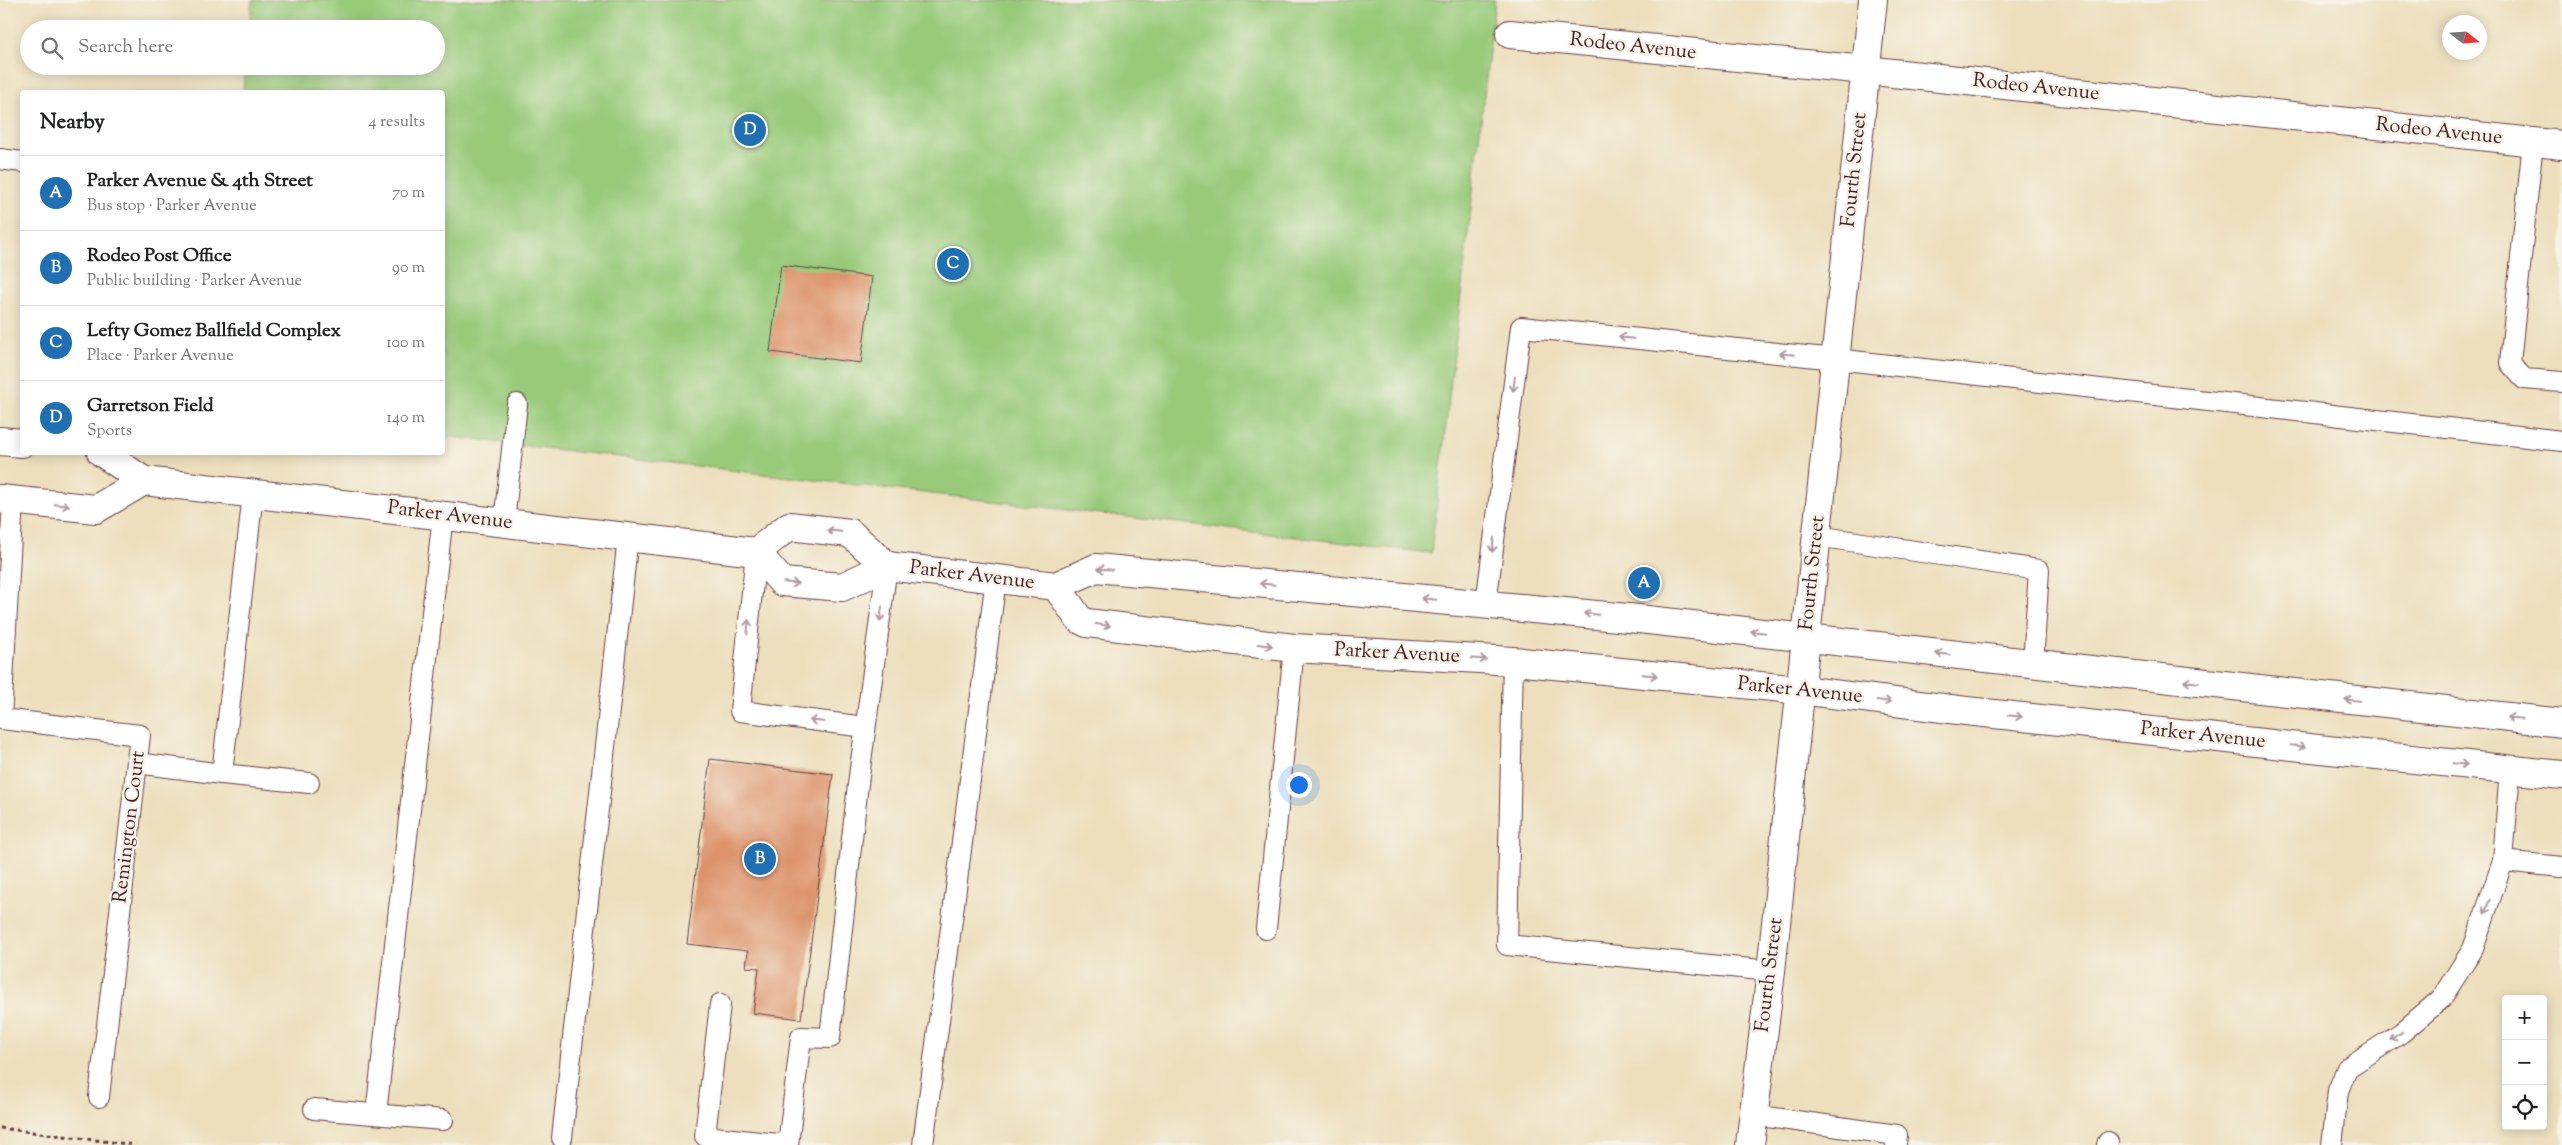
<!DOCTYPE html>
<meta charset="utf-8">
<style>
:root{--surface:#fff;--page:#f2f2f2;--text:#202124;--muted:#757577;--line:#e0e0e0;--accent:#1f6fb2}
body{margin:0;font-family:"Sorts Mill Goudy",serif;background:var(--page);color:var(--text)}
.controls{position:absolute;right:15px;bottom:15px;display:grid;overflow:hidden;border-radius:5px;box-shadow:0 2px 12px #0003}
.controls button{width:45px;height:45px;display:grid;place-items:center;padding:0;border:0;border-bottom:1px solid var(--line);background:var(--surface);color:var(--text);font:25px sans-serif}
.compass{position:absolute;left:2442px;top:15px;width:45px;height:45px;border-radius:50%;background:var(--surface);box-shadow:0 2px 12px #0003;rotate:107deg}
.you{position:absolute;left:1298px;top:784px;width:18px;height:18px;margin:-12px;border:4px solid #fff;border-radius:50%;background:#1a73e8;box-shadow:0 0 0 8px #1a73e833}
.badge{display:grid;place-items:center;width:32px;height:32px;border-radius:50%;background:var(--accent);color:#fff;font-size:16px;font-weight:700}
.pin{position:absolute;translate:-50% -50%;border:2px solid #fff;box-shadow:0 1px 5px #0006}
.list{margin:0;padding:0;list-style:none}
h2{display:flex;justify-content:space-between;align-items:center;height:65px;margin:0;padding:0 20px;font-size:21px}
h2 small{font-size:16px;font-weight:400;color:var(--muted)}
.list li{display:grid;grid-template-columns:32px 1fr auto;gap:15px;align-items:center;box-sizing:border-box;height:75px;padding:0 20px;border-top:1px solid var(--line)}
.list b{display:block;font-size:19px;white-space:nowrap}
.list p{margin:0;font-size:16px;white-space:nowrap;color:var(--muted)}
.list em{font-size:16px;font-style:normal;color:var(--muted)}
.icon{flex:none;width:28px;height:28px;fill:none;stroke:currentColor;stroke-width:2;stroke-linecap:round;stroke-linejoin:round}
.map{position:relative;flex:none;width:2562px;height:1145px;overflow:hidden}
.search{position:absolute;background:var(--surface);box-shadow:0 2px 12px #0003;left:20px;top:20px;width:425px;height:55px;display:flex;align-items:center;gap:12px;box-sizing:border-box;padding:0 18px;border-radius:28px;color:var(--muted);font-size:19px}
.panel{position:absolute;background:var(--surface);box-shadow:0 2px 12px #0003;left:20px;top:90px;width:425px;height:365px;border-radius:5px}
.map>svg:first-child{display:block}
.green{fill:#98ca7a;stroke:#717452}
.building{fill:#dd946d}
.lines{fill:none;stroke-linecap:round;stroke-linejoin:round}
.lane-casing{stroke:#623c41;stroke-width:22}
.street-casing{stroke:#623c41;stroke-width:30}
.secondary-casing{stroke:#623c41;stroke-width:30}
.path{stroke:#623c41;stroke-width:3;stroke-dasharray:4 4;stroke-linecap:butt}
.lane{stroke:#fff;stroke-width:20}
.street{stroke:#fff;stroke-width:28}
.secondary{stroke:#fff;stroke-width:28}
.oneway{stroke:#ae9aa0}
.labels{text-anchor:middle;dominant-baseline:central;stroke-width:5;stroke-linejoin:round;paint-order:stroke}
.street-label{font-size:20px;fill:#4a1f2b;stroke:#f7f3e8}
</style>
<div class="map">
<svg width="2562" height="1145" viewBox="0 0 2562 1145">
<rect width="100%" height="100%" fill="#f7f3e8"/>
<filter id="ink" filterUnits="userSpaceOnUse"><feTurbulence type="fractalNoise" baseFrequency=".02" numOctaves="2"/><feDisplacementMap in="SourceGraphic" scale="10" xChannelSelector="R" yChannelSelector="G"/><feConvolveMatrix kernelMatrix="1 2 1 2 8 2 1 2 1" color-interpolation-filters="sRGB"/></filter>
<filter id="wash" filterUnits="userSpaceOnUse"><feTurbulence type="fractalNoise" baseFrequency=".0096" numOctaves="4" result="noise"/><feDisplacementMap in="SourceGraphic" scale="20" xChannelSelector="R" yChannelSelector="G"/><feGaussianBlur stdDeviation="1.12" result="paint"/><feColorMatrix in="noise" values="0 0 0 0 0 0 0 0 0 0 0 0 0 0 0 0 0 1.4 0 .05"/><feComposite in="paint" operator="in"/></filter>
<g filter="url(#wash)">
<rect width="100%" height="100%" fill="#eddfbd"/>
<!-- green -->
<path class="green" d="M252,0h1243l-64,553 -988,-117 -1,-344h-199l2,-26h191v-37h-187z"/>
<g id="blocks">
<!-- building -->
<g class="building">
<path d="M781,265l91,12 -11,86 -91,-11z"/>
<path d="M710,759l123,15 -32,245 -48,-6 6,-45 -13,-1 2,-16 -61,-7z"/>
</g>
</g>
</g>
<g filter="url(#ink)">
<use href="#blocks" fill-opacity="0" stroke="#623c41" stroke-width="1"/>
<g class="lines">
<!-- lane casing -->
<g class="lane-casing">
<g id="lane">
<path d="M2533,142l-23,221 14,16 38,3"/>
<path d="M0,159l22,3"/>
<path d="M253,493l-31,281 87,9"/>
<path d="M13,500l-12,219 139,16 -41,362"/>
<path d="M504,522l13,-118"/>
<path d="M1817,536l222,34 -6,94"/>
<path d="M756,552l-16,159 125,16"/>
<path d="M1486,604l35,-277 315,32 726,82"/>
<path d="M1513,661l-6,284 264,26"/>
<path d="M137,763l85,11"/>
<path d="M2503,861l59,6"/>
<path d="M1266,929l28,-281"/>
<path d="M720,1004l-15,132 83,9 13,-108 29,1 28,-254 29,-218"/>
<path d="M314,1109l129,11"/>
<path d="M376,1114l67,-599"/>
<path d="M1753,1115l144,20 -1,10"/>
<path d="M562,1138l66,-601"/>
<path d="M923,1145l73,-567"/>
<path d="M2107,1145l1,-3"/>
<path d="M2332,1145l6,-54 9,-23 54,-35 40,-34 32,-50 30,-88 7,-92"/>
</g>
</g>
<!-- street casing -->
<g class="street-casing">
<path id="street" d="M1510,34l355,36 697,75"/>
</g>
<!-- secondary casing -->
<g class="secondary-casing">
<g id="secondary">
<path d="M0,441l22,2"/>
<path d="M101,452l43,29 612,71 26,30 60,5 45,-21 169,20 40,-18 543,51 923,104"/>
<path d="M0,499l96,10 48,-28"/>
<path d="M756,552l33,-26 61,7 37,33"/>
<path d="M1056,586l23,33 8,4 207,25 219,13 288,29 165,21 596,64"/>
<path d="M1750,1145l21,-174 102,-971"/>
</g>
</g>
<!-- path -->
<path class="path" d="M0,1128l135,17"/>
<!-- lane -->
<use href="#lane" class="lane"/>
<!-- street -->
<use href="#street" class="street"/>
<!-- secondary -->
<use href="#secondary" class="secondary"/>
</g>
<!-- one-way arrows -->
<defs><path id="oneway-shaft" d="M-6 0H5M1.5-3L5.5 0L1.5 3" fill="none" stroke-width="1.6" stroke-linecap="round" stroke-linejoin="round" transform="scale(1.25)"/></defs>
<g class="oneway">
<use href="#oneway-shaft" transform="translate(1626 338) rotate(-174)"/>
<use href="#oneway-shaft" transform="translate(1787 354) rotate(-174)"/>
<use href="#oneway-shaft" transform="translate(1514 384) rotate(97)"/>
<use href="#oneway-shaft" transform="translate(62 505) rotate(6)"/>
<use href="#oneway-shaft" transform="translate(834 531) rotate(-174)"/>
<use href="#oneway-shaft" transform="translate(1493 545) rotate(97)"/>
<use href="#oneway-shaft" transform="translate(1105 569) rotate(-175)"/>
<use href="#oneway-shaft" transform="translate(791 583) rotate(5)"/>
<use href="#oneway-shaft" transform="translate(1267 584) rotate(-175)"/>
<use href="#oneway-shaft" transform="translate(1429 599) rotate(-175)"/>
<use href="#oneway-shaft" transform="translate(881 614) rotate(98)"/>
<use href="#oneway-shaft" transform="translate(1591 614) rotate(-174)"/>
<use href="#oneway-shaft" transform="translate(1103 625) rotate(7)"/>
<use href="#oneway-shaft" transform="translate(748 627) rotate(-84)"/>
<use href="#oneway-shaft" transform="translate(1758 632) rotate(-174)"/>
<use href="#oneway-shaft" transform="translate(1265 645) rotate(7)"/>
<use href="#oneway-shaft" transform="translate(1943 654) rotate(-173)"/>
<use href="#oneway-shaft" transform="translate(1479 659) rotate(3)"/>
<use href="#oneway-shaft" transform="translate(1650 675) rotate(6)"/>
<use href="#oneway-shaft" transform="translate(2191 682) rotate(-174)"/>
<use href="#oneway-shaft" transform="translate(2352 700) rotate(-174)"/>
<use href="#oneway-shaft" transform="translate(1884 701) rotate(7)"/>
<use href="#oneway-shaft" transform="translate(2015 716) rotate(6)"/>
<use href="#oneway-shaft" transform="translate(2514 718) rotate(-174)"/>
<use href="#oneway-shaft" transform="translate(817 721) rotate(-173)"/>
<use href="#oneway-shaft" transform="translate(2298 746) rotate(6)"/>
<use href="#oneway-shaft" transform="translate(2460 764) rotate(6)"/>
<use href="#oneway-shaft" transform="translate(2487 907) rotate(109)"/>
<use href="#oneway-shaft" transform="translate(2396 1036) rotate(146)"/>
</g>
</g>
<g class="labels">
<!-- street labels -->
<g class="street-label">
<text transform="translate(1633 47) rotate(6)">Rodeo Avenue</text>
<text transform="translate(2036 88) rotate(6)">Rodeo Avenue</text>
<text transform="translate(2439 132) rotate(6)">Rodeo Avenue</text>
<text transform="translate(1855 170) rotate(-84)">Fourth Street</text>
<text transform="translate(450 516) rotate(7)">Parker Avenue</text>
<text transform="translate(1813 573) rotate(-84)">Fourth Street</text>
<text transform="translate(972 576) rotate(7)">Parker Avenue</text>
<text transform="translate(1397 654) rotate(3)">Parker Avenue</text>
<text transform="translate(1800 691) rotate(6)">Parker Avenue</text>
<text transform="translate(2203 736) rotate(6)">Parker Avenue</text>
<text transform="translate(130 827) rotate(-83)">Remington Court</text>
<text transform="translate(1770 975) rotate(-83)">Fourth Street</text>
</g>
</g>
</svg>
<div class="controls">
<button>+</button>
<button>−</button>
<button><svg class="icon" aria-label="locate" viewBox="0 0 24 24"><circle cx="12" cy="12" r="6"/><path d="M12 2v4M12 18v4M2 12h4M18 12h4"/></svg></button>
</div>
<svg class="compass" viewBox="-18 -18 36 36"><path d="M0-13l5 13h-10z" fill="#e53935"/><path d="M0 13l5-13h-10z" fill="#757577"/></svg>
<div class="you"></div>
<div class="pin badge" style="left:1644px;top:583px">A</div>
<div class="pin badge" style="left:760px;top:859px">B</div>
<div class="pin badge" style="left:953px;top:264px">C</div>
<div class="pin badge" style="left:750px;top:130px">D</div>
<div class="search"><svg class="icon" aria-label="search" viewBox="0 0 24 24"><circle cx="10" cy="10" r="6"/><path d="M15 15l6 6"/></svg>Search here</div>
<section class="panel">
<h2>Nearby<small>4 results</small></h2>
<ul class="list">
<li><span class="badge">A</span><div><b>Parker Avenue &amp; 4th Street</b><p>Bus stop · Parker Avenue</p></div><em>70 m</em></li>
<li><span class="badge">B</span><div><b>Rodeo Post Office</b><p>Public building · Parker Avenue</p></div><em>90 m</em></li>
<li><span class="badge">C</span><div><b>Lefty Gomez Ballfield Complex</b><p>Place · Parker Avenue</p></div><em>100 m</em></li>
<li><span class="badge">D</span><div><b>Garretson Field</b><p>Sports</p></div><em>140 m</em></li>
</ul>
</section>
</div>
